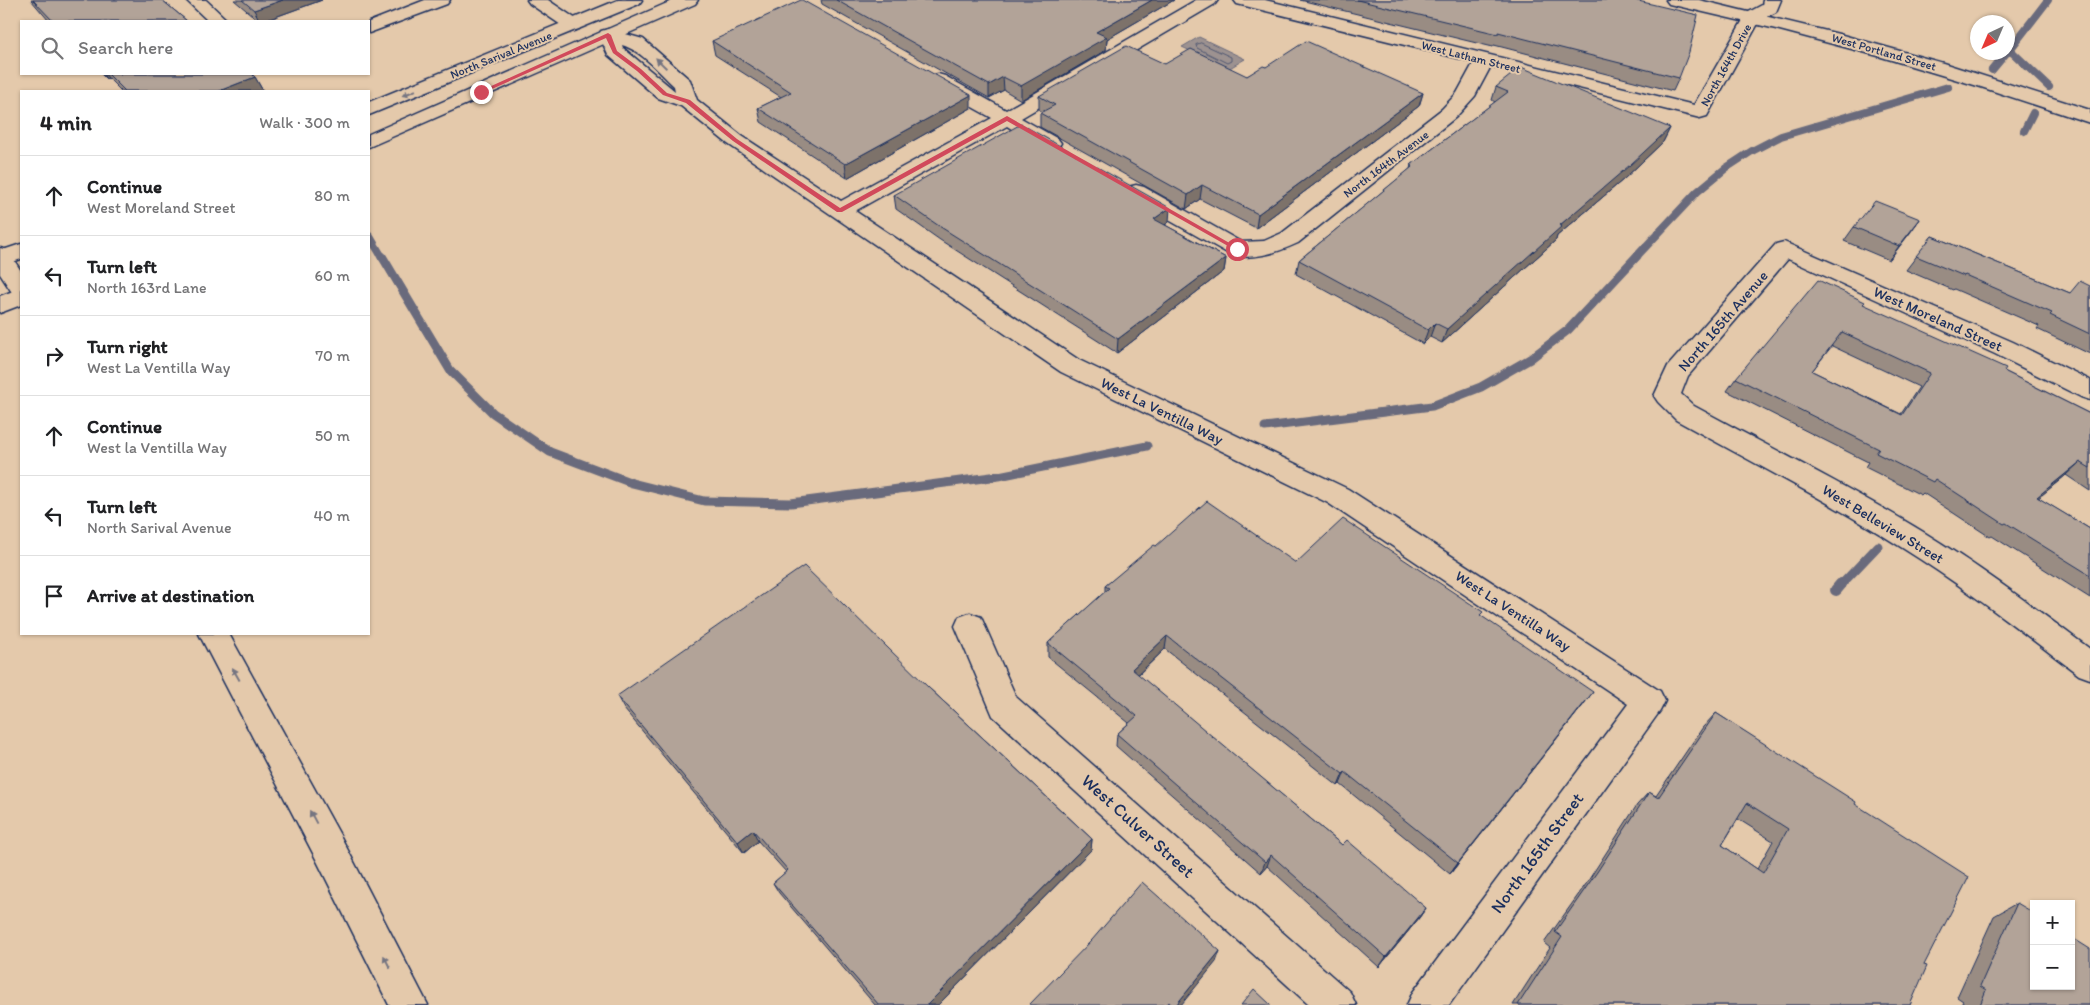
<!DOCTYPE html>
<meta charset="utf-8">
<style>
:root{--surface:#fff;--page:#f2f2f2;--text:#202124;--muted:#757577;--line:#e0e0e0}
body{margin:0;font-family:Itim,sans-serif;background:var(--page);color:var(--text)}
.controls{position:absolute;right:15px;bottom:15px;display:grid;overflow:hidden;border-radius:0px;box-shadow:0 1px 4px #0004}
.controls button{width:45px;height:45px;display:grid;place-items:center;padding:0;border:0;border-bottom:1px solid var(--line);background:var(--surface);color:var(--text);font:25px sans-serif}
.compass{position:absolute;left:1970px;top:15px;width:45px;height:45px;border-radius:50%;background:var(--surface);box-shadow:0 1px 4px #0004;rotate:224deg}
.stop{position:absolute;width:15px;height:15px;margin:-11px;border:4px solid #d1495b;border-radius:50%;background:#fff}
.stop.end{background:#d1495b;border-color:#fff;box-shadow:0 1px 5px #0008}
.list{margin:0;padding:0;list-style:none}
h2{display:flex;justify-content:space-between;align-items:center;height:65px;margin:0;padding:0 20px;font-size:21px}
h2 small{font-size:16px;font-weight:400;color:var(--muted)}
.list li{display:grid;grid-template-columns:32px 1fr auto;gap:15px;align-items:center;box-sizing:border-box;height:80px;padding:0 20px;border-top:1px solid var(--line)}
.list b{display:block;font-size:19px;white-space:nowrap}
.list p{margin:0;font-size:16px;white-space:nowrap;color:var(--muted)}
.list em{font-size:16px;font-style:normal;color:var(--muted)}
.icon{flex:none;width:28px;height:28px;fill:none;stroke:currentColor;stroke-width:2;stroke-linecap:round;stroke-linejoin:round}
.map{position:relative;flex:none;width:2090px;height:1005px;overflow:hidden}
.search{position:absolute;background:var(--surface);box-shadow:0 1px 4px #0004;left:20px;top:20px;width:350px;height:55px;display:flex;align-items:center;gap:12px;box-sizing:border-box;padding:0 18px;border-radius:0px;color:var(--muted);font-size:19px}
.panel{position:absolute;background:var(--surface);box-shadow:0 1px 4px #0004;left:20px;top:90px;width:350px;height:545px;border-radius:0px}
.map>svg:first-child{display:block}
.water{fill:#9d9290;stroke:#696a7c}
.lines{fill:none;stroke-linecap:round;stroke-linejoin:round}
.shore{stroke:#4f5772;stroke-width:1}
.stream-far2{stroke:#696a7c;stroke-width:8}
.stream-far1{stroke:#696a7c;stroke-width:9}
.stream{stroke:#696a7c;stroke-width:12}
.street-casing{stroke:#1b2f5e;stroke-width:3}
.secondary-casing{stroke:#1b2f5e;stroke-width:3}
.primary-casing{stroke:#1b2f5e;stroke-width:3}
.highway-casing{stroke:#1b2f5e;stroke-width:3}
.street{fill:#e4c9ab;fill-rule:evenodd}
.secondary{fill:#e4c9ab;fill-rule:evenodd}
.primary{fill:#e4c9ab;fill-rule:evenodd}
.highway{fill:#e4c9ab;fill-rule:evenodd}
.wall{fill:#998c83;stroke:#1b2f5e;fill-rule:evenodd}
.shaded-wall{fill:#7d726a;stroke:#1b2f5e}
.building{fill:#b2a398;stroke:#1b2f5e;fill-rule:evenodd}
.oneway{fill:#757481}
.route{fill:#d1495b}
.labels{text-anchor:middle;dominant-baseline:central;stroke-width:4;stroke-linejoin:round;paint-order:stroke}
.far-street-label{font-size:12px;fill:#1b2f5e;stroke:#e4c9ab}
.street-label{font-size:15px;fill:#1b2f5e;stroke:#e4c9ab}
.near-street-label{font-size:18px;fill:#1b2f5e;stroke:#e4c9ab}
</style>
<div class="map">
<svg width="2090" height="1005" viewBox="0 0 2090 1005">
<rect width="100%" height="100%" fill="#e4c9ab"/>
<filter id="ink" filterUnits="userSpaceOnUse"><feTurbulence type="fractalNoise" baseFrequency=".02" numOctaves="2"/><feDisplacementMap in="SourceGraphic" scale="10" xChannelSelector="R" yChannelSelector="G"/><feConvolveMatrix kernelMatrix="1 2 1 2 8 2 1 2 1" color-interpolation-filters="sRGB"/></filter>
<g filter="url(#ink)">
<!-- water -->
<path class="water" d="M1199,37l46,22 -17,10 -46,-22z"/>
<g class="lines">
<!-- shore -->
<path class="shore" d="M1201,43l30,14v4l-4,2 -30,-15 -1,-3z"/>
<!-- stream-far2 -->
<g class="stream-far2">
<path d="M2009,49l40,38"/>
<path d="M2008,52l40,-52"/>
<path d="M1992,70l15,-18"/>
<path d="M2024,131l9,-18"/>
<path d="M369,235l13,22"/>
<path d="M1636,257l61,-65 29,-24 26,-17 29,-15 167,-49"/>
</g>
<!-- stream-far1 -->
<g class="stream-far1">
<path d="M382,256l68,114 43,43 57,39 82,31 72,18 87,2 208,-27 148,-30"/>
<path d="M1265,427l167,-21 49,-19 49,-28 38,-29 69,-74"/>
<path d="M1840,586l38,-40"/>
</g>
<!-- stream -->
<path class="stream" d="M1836,590l5,-6"/>
<!-- street casing -->
<g class="street-casing">
<g id="street">
<path d="M186,0h20l22,21h-20z"/>
<path d="M425,0h25l-3,4 -78,29v-11z"/>
<path d="M527,0h21l31,21 3,4 -3,4 -6,1 -6,-1 -37,-25z"/>
<path d="M1196,0h22l-3,4 -194,114 37,21 3,4 -3,4c-17,5 -37,-12 -51,-21l-152,85 224,149 269,129 312,202 5,10 -5,10 -211,294h-42l6,-13 215,-288 -300,-201 -267,-131 -333,-228 -47,-38 -23,-8 -50,-43 -9,-20 2,-4 7,-2 35,10 47,41 7,20 45,36 99,65 151,-83 -61,-34 -3,-4 3,-4 7,-2 7,2 61,34zM622,45c20,6 37,27 52,41l1,5 -52,-43z"/>
<path d="M1234,0h31l429,105 53,-92 15,-8 1,-5h18l-5,12 -16,8 -53,96 -7,2 -209,-52 -16,30 -19,21 -158,126c-22,10 -45,18 -69,11l-101,-57 -3,-5 3,-5 8,-2 8,2 97,55 23,-1 18,-8 160,-124 15,-16 17,-31 -237,-58z"/>
<path d="M1784,242l229,100 77,38v20l-9,-3 -86,-43 -207,-95 -100,117 -7,18 13,12c77,42 156,81 231,127 57,35 111,76 165,116v30l-11,-4c-57,-43 -114,-88 -175,-126 -74,-47 -152,-87 -228,-129l-18,-18 -4,-6 14,-30 108,-122z"/>
<path d="M970,613l11,4 35,80 334,295 6,13h-47l-316,-289 -38,-90 4,-9z"/>
</g>
</g>
<!-- secondary casing -->
<g class="secondary-casing">
<g id="secondary">
<path d="M618,0h24l-3,4 -270,111v-13z"/>
<path d="M674,0h24l-3,4 -326,143v-13z"/>
<path d="M1666,0h33l140,34 104,29 147,47v13l-109,-36 -103,-31 -102,-27 -107,-25z"/>
<path d="M21,244v15l-21,8v-16z"/>
<path d="M21,288v17l-21,8v-17z"/>
</g>
</g>
<!-- primary casing -->
<g class="primary-casing">
<g id="primary">
<path d="M0,252l10,2 11,17v26l-8,-3 -13,-20z"/>
<path d="M199,634h30l111,201 88,170h-39l-73,-146z"/>
</g>
</g>
<!-- highway casing -->
<g class="highway-casing">
<path id="highway" d="M0,248l8,2 5,9 -3,5 -10,2z"/>
</g>
<!-- street -->
<use href="#street" class="street"/>
<!-- secondary -->
<use href="#secondary" class="secondary"/>
<!-- primary -->
<use href="#primary" class="primary"/>
<!-- highway -->
<use href="#highway" class="highway"/>
</g>
<!-- wall -->
<g class="wall">
<path d="M31,0h131l25,21h-138z"/>
<path d="M234,0h88l-58,21h-5z"/>
<path d="M821,0h353l-67,39 -1,11 -85,50 -17,-10 -15,8 -167,-94z"/>
<path d="M1300,0h334l45,78 -6,13 -179,-46 -1,2z"/>
<path d="M712,41l259,67 -124,70 -86,-56 -3,-14 23,-11 -66,-42z"/>
<path d="M1165,64l82,12 19,-9 157,26 -4,13 -163,122 -56,-29 -14,10 -146,-82v-14l3,-1 -4,-2v-14z"/>
<path d="M101,74h151l3,3 8,14h-142l-13,-13 -2,1z"/>
<path d="M1496,87l174,41 -7,14 -39,37 -67,57 -1,4 -114,103 -12,-6 -7,7 -127,-70 3,-14 111,-91 1,-4 84,-63 -3,-2z"/>
<path d="M894,195l275,27 -4,3 61,33 -2,13 -107,82 -177,-113 -44,-31z"/>
<path d="M1920,219l-31,41 -45,-19 10,-14z"/>
<path d="M1932,236l138,57 20,-7v68l-53,-25 2,-3 -85,-37 -1,1 -47,-20z"/>
<path d="M1863,305l141,66 86,43v77l-24,-16 -28,23 52,31v69l-98,-62 -2,1 -67,-44 -2,2 -56,-28 3,-5 -141,-71 9,-13zM1832,346l87,41 -18,27 -89,-43z"/>
<path d="M1156,546l140,17 185,53 103,88 -134,170 -110,-90 -2,2 -173,-137 -27,26 204,170 84,63 -7,10 -40,49 -112,-101 -6,7 -145,-127 1,-12 12,-11 -81,-66v-14l57,-51v-6z"/>
<path d="M930,689l162,150 -1,11 -153,155h-63l-96,-112 -6,-10 13,-11 -28,-31 -14,12 -120,-144 -7,-13z"/>
<path d="M1716,713l139,91 69,161 -14,40h-397l37,-57 -6,-5 42,-59 51,-79 12,-13 7,4 47,-69zM1738,819l35,22 -16,28 -35,-24z"/>
<path d="M2017,903l73,102h-129l2,-4 -6,-4 37,-81z"/>
</g>
<!-- shaded-wall -->
<g class="shaded-wall">
<path d="M283,0h39l-58,21h-4l-6,-11z"/>
<path d="M1152,0h22l-67,39 -1,11 -85,50v-14l75,-54z"/>
<path d="M103,74h2l3,4 -2,1z"/>
<path d="M255,77l8,14h-44z"/>
<path d="M1003,77l1,13 -15,8v-13z"/>
<path d="M1423,93l-4,13 -163,122 2,-14z"/>
<path d="M971,95v13l-124,70 -2,-14z"/>
<path d="M1670,128l-7,14 -39,37 -67,57 -1,4 -114,103 5,-14 113,-104z"/>
<path d="M1202,185l-2,14 -14,10 2,-14z"/>
<path d="M1170,208l-1,14 -16,11 1,-14z"/>
<path d="M1920,219l-10,14 -21,27 10,-14z"/>
<path d="M1226,258l-2,13 -107,82 1,-14z"/>
<path d="M1435,323l-5,14 -7,7 5,-14z"/>
<path d="M2080,462l-14,13 -43,36 14,-14z"/>
<path d="M1167,636l-2,13 -35,33 2,-13z"/>
<path d="M1593,692l-9,12 -134,170 8,-11z"/>
<path d="M1345,772l-5,12 -2,2 5,-12z"/>
<path d="M753,830l5,11 -14,12 -6,-11z"/>
<path d="M1092,839l-1,11 -153,155h-11z"/>
<path d="M1271,855l-4,11 -6,7 4,-11z"/>
<path d="M1426,908l-7,10 -40,49 7,-10z"/>
<path d="M1220,951l-4,11 -35,43h-5z"/>
</g>
<!-- building -->
<g class="building">
<path d="M33,0h129l25,21h-134z"/>
<path d="M242,0h41l-29,10z"/>
<path d="M801,0h1l169,95 -126,69 -87,-56 33,-16 -79,-51z"/>
<path d="M836,0h316l-56,32 11,5 -86,49 -18,-9 -14,8z"/>
<path d="M1357,0h277l64,15 -9,37 -10,26 -181,-46v2z"/>
<path d="M1306,41l117,52 -165,121 -56,-29 -14,10 -148,-82 15,-8 -16,-9 87,-50 39,18 26,-15 56,27 16,-10 3,1z"/>
<path d="M1521,67l149,61 -40,37 -70,60 2,1 -115,103 -12,-6 -7,7 -129,-70 113,-93 -1,-2 97,-73 -12,-5z"/>
<path d="M108,74h144l3,3 -36,14h-94z"/>
<path d="M1021,124l149,84 -16,11 72,39 -108,81 -179,-113 -45,-31z"/>
<path d="M1875,201l45,18 -21,27 -45,-19z"/>
<path d="M1932,236l138,57 10,-12 10,5v48l-40,-19 2,-2 -87,-38 -1,1 -48,-20z"/>
<path d="M1818,280l47,22 -2,2 143,64 -2,3 86,43v54l-10,-6 -43,35 53,32v46l-84,-52 -2,1 -69,-45 -2,3 -57,-29 3,-4 -143,-71zM1842,332l88,41 -28,42 -90,-44z"/>
<path d="M1207,501l89,62 47,-44 140,93 -3,3 113,77 -135,171 -113,-91 -2,2 -176,-138 -35,33 210,176 5,-5 79,68 -40,49 -115,-102 -6,7 -148,-128 20,-18 -89,-73 61,-55 -4,-2 49,-41 2,1z"/>
<path d="M804,566l126,123 162,150 -165,166h-48l-106,-122 15,-13 -35,-40 -15,12 -121,-146z"/>
<path d="M1716,713l140,89 -1,2 114,73 -45,88 3,1 -17,39h-392l44,-68 -7,-5 42,-60 52,-80 9,6zM1747,803l41,26 -25,44 -41,-28z"/>
<path d="M1142,882l78,69 -44,54h-4l-3,-3 -3,3h-137l63,-65z"/>
<path d="M2017,903l17,10v73h37v-49l19,12v56h-110l6,-15 -6,-4z"/>
<path d="M1254,989l17,16h-30z"/>
</g>
<!-- one-way arrows -->
<defs><path id="oneway-solid" d="M-6-.8H1V-3.2L6.5 0L1 3.2V.8H-6Z" transform="scale(1.25)"/></defs>
<g class="oneway">
<use href="#oneway-solid" transform="translate(661 63) rotate(-136)"/>
<use href="#oneway-solid" transform="translate(409 93) rotate(158)"/>
<use href="#oneway-solid" transform="translate(236 674) rotate(-119)"/>
<use href="#oneway-solid" transform="translate(313 817) rotate(-118)"/>
<use href="#oneway-solid" transform="translate(387 962) rotate(-117)"/>
</g>
</g>
<!-- route -->
<path class="route" d="M608,33l3,2 6,16 24,18 26,24 23,7 47,39 103,69 167,-92 233,133 -5,1 -228,-129 -165,91h-5l-104,-71 -47,-38 -23,-8 -26,-24 -24,-18 -7,-15 -123,55 -5,-1z"/>
<g class="labels">
<!-- far-street labels -->
<g class="far-street-label">
<text transform="translate(1884 52) rotate(16)">West Portland Street</text>
<text transform="translate(501 55) rotate(-22)">North Sarival Avenue</text>
<text transform="translate(1471 57) rotate(14)">West Latham Street</text>
<text transform="translate(1726 65) rotate(-61)">North 164th Drive</text>
<text transform="translate(1386 164) rotate(-37)">North 164th Avenue</text>
</g>
<!-- street labels -->
<g class="street-label">
<text transform="translate(1938 319) rotate(24)">West Moreland Street</text>
<text transform="translate(1723 321) rotate(-49)">North 165th Avenue</text>
<text transform="translate(1162 411) rotate(26)">West La Ventilla Way</text>
<text transform="translate(1883 524) rotate(31)">West Belleview Street</text>
<text transform="translate(1513 611) rotate(33)">West La Ventilla Way</text>
</g>
<!-- near-street labels -->
<g class="near-street-label">
<text transform="translate(1138 826) rotate(42)">West Culver Street</text>
<text transform="translate(1537 853) rotate(-54)">North 165th Street</text>
</g>
</g>
</svg>
<div class="controls">
<button>+</button>
<button>−</button>
</div>
<svg class="compass" viewBox="-18 -18 36 36"><path d="M0-13l5 13h-10z" fill="#e53935"/><path d="M0 13l5-13h-10z" fill="#757577"/></svg>
<div class="stop" style="left:1237px;top:249px"></div>
<div class="stop end" style="left:481px;top:92px"></div>
<div class="search"><svg class="icon" aria-label="search" viewBox="0 0 24 24"><circle cx="10" cy="10" r="6"/><path d="M15 15l6 6"/></svg>Search here</div>
<section class="panel">
<h2>4 min<small>Walk · 300 m</small></h2>
<ul class="list">
<li><svg class="icon" aria-label="ahead" viewBox="0 0 24 24"><path d="M12 20V5M6 11l6-6 6 6"/></svg><div><b>Continue</b><p>West Moreland Street</p></div><em>80 m</em></li>
<li><svg class="icon" aria-label="left" viewBox="0 0 24 24"><path d="M17 20v-9H6M10 6l-5 5 5 5"/></svg><div><b>Turn left</b><p>North 163rd Lane</p></div><em>60 m</em></li>
<li><svg class="icon" aria-label="right" viewBox="0 0 24 24"><path d="M7 20v-9h11M14 6l5 5-5 5"/></svg><div><b>Turn right</b><p>West La Ventilla Way</p></div><em>70 m</em></li>
<li><svg class="icon" aria-label="ahead" viewBox="0 0 24 24"><path d="M12 20V5M6 11l6-6 6 6"/></svg><div><b>Continue</b><p>West la Ventilla Way</p></div><em>50 m</em></li>
<li><svg class="icon" aria-label="left" viewBox="0 0 24 24"><path d="M17 20v-9H6M10 6l-5 5 5 5"/></svg><div><b>Turn left</b><p>North Sarival Avenue</p></div><em>40 m</em></li>
<li><svg class="icon" aria-label="arrive" viewBox="0 0 24 24"><path d="M6 21V4h12l-3 4 3 4H6"/></svg><div><b>Arrive at destination</b></div></li>
</ul>
</section>
</div>
